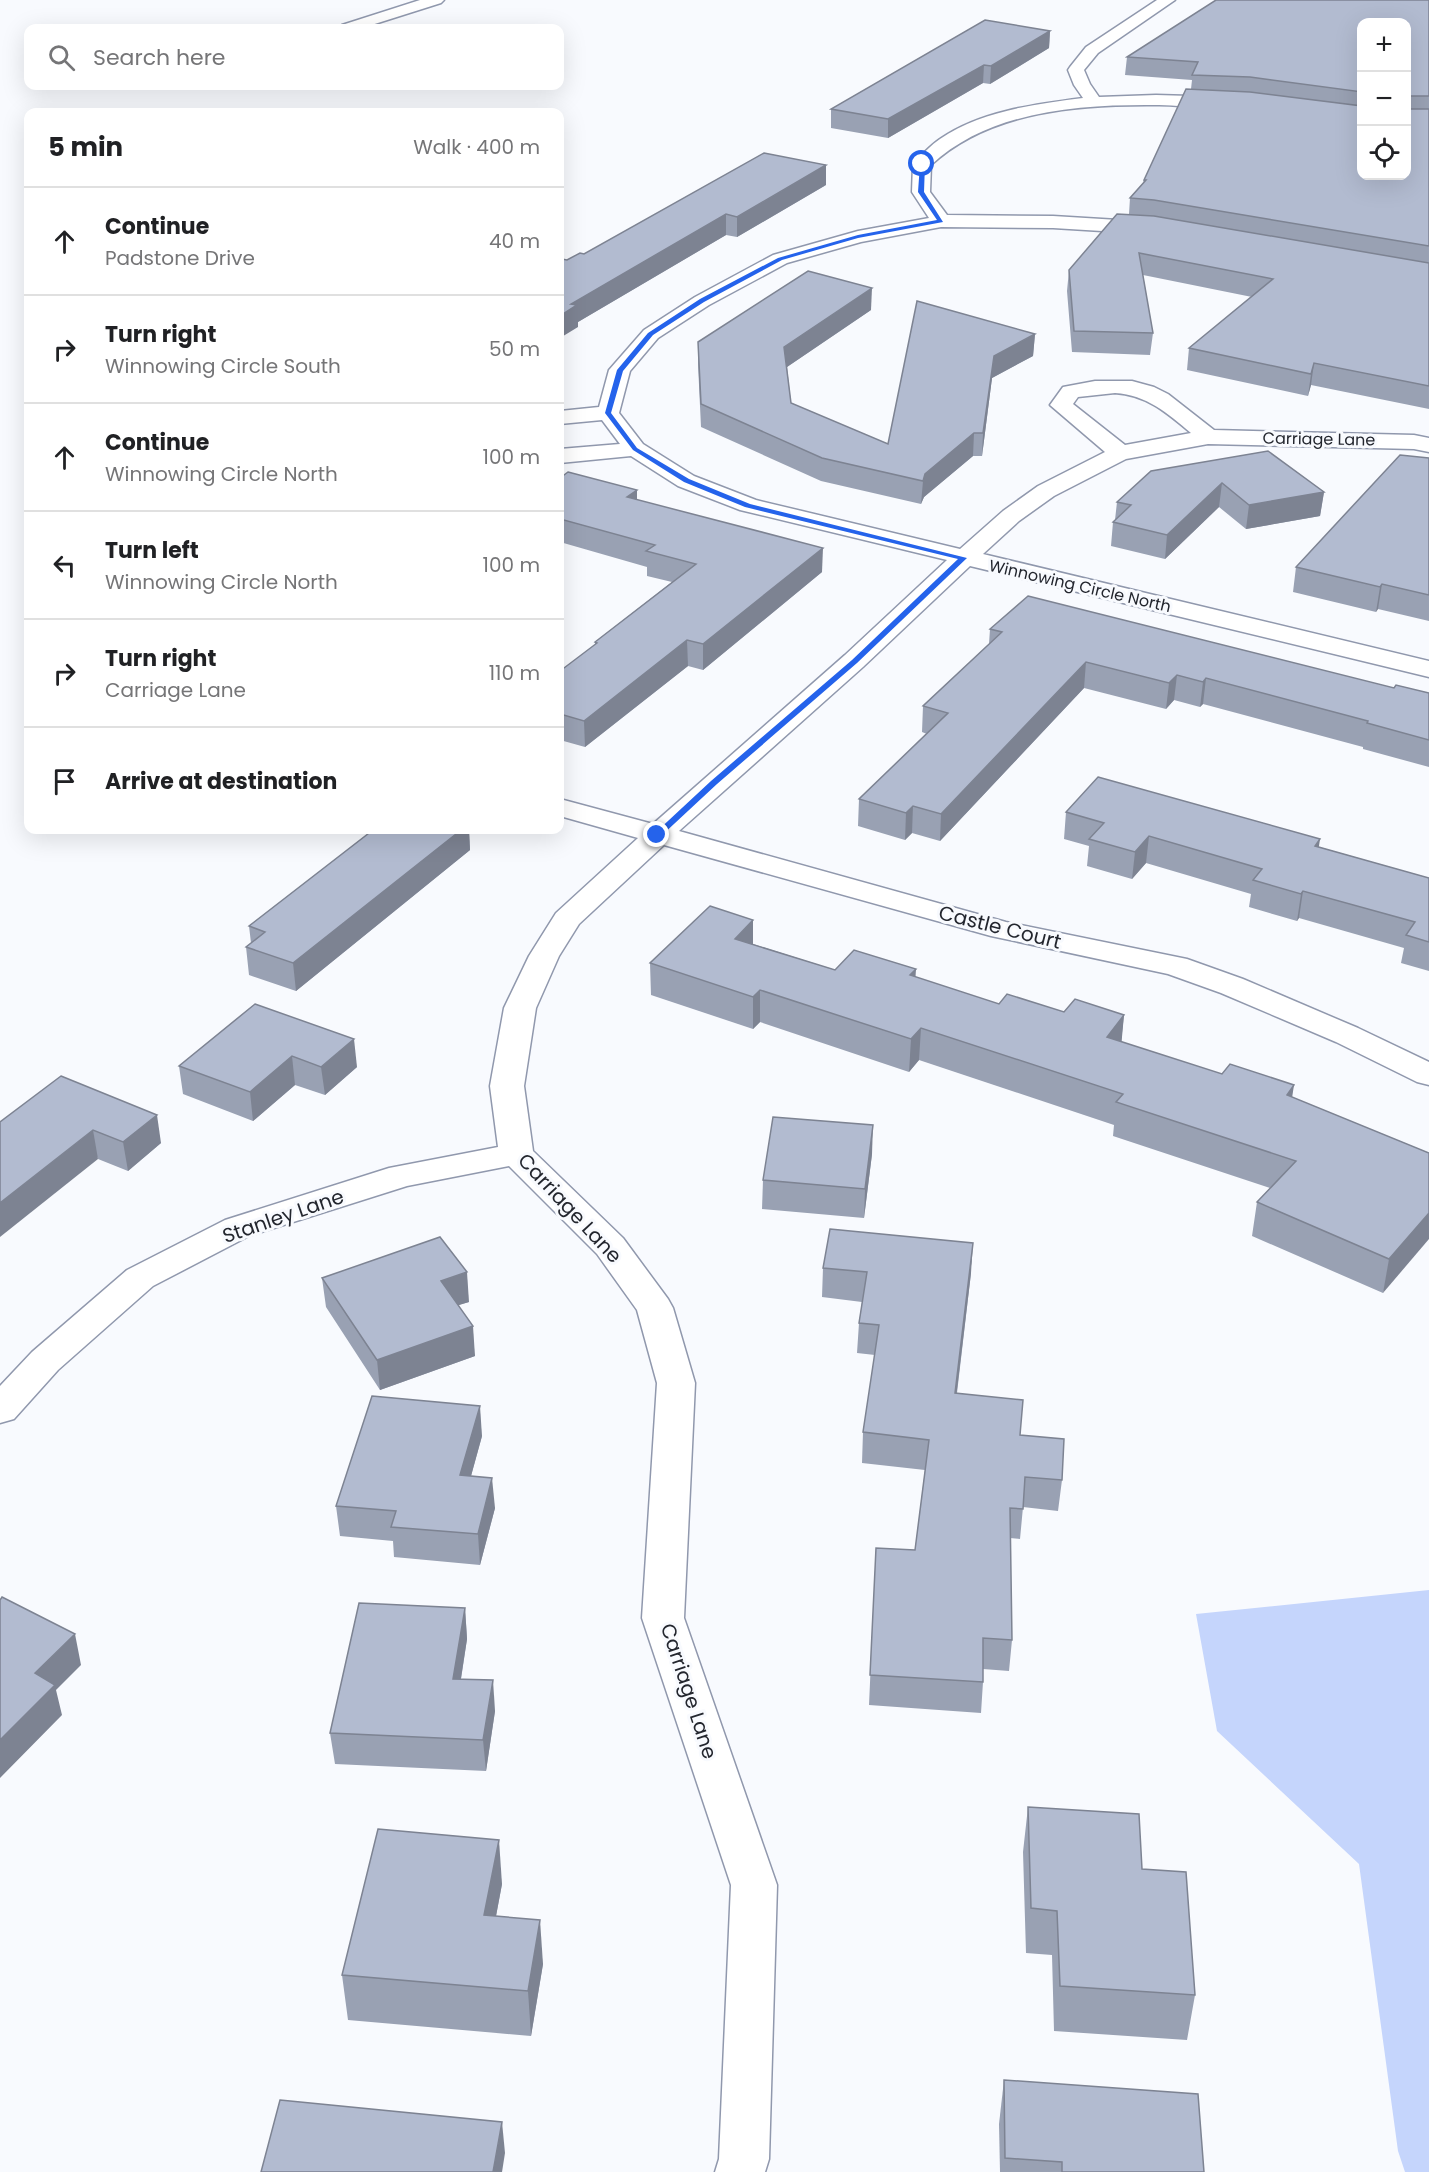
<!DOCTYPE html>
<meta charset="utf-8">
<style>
:root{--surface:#fff;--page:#f6f6f6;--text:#202124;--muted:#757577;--line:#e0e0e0}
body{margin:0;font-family:Poppins,sans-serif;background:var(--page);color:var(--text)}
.controls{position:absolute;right:18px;top:18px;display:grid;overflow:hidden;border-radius:12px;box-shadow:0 6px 24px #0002}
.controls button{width:54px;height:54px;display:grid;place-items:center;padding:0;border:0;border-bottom:2px solid var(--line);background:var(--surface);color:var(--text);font:30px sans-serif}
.stop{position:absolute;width:18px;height:18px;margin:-14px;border:4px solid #2563eb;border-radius:50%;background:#fff}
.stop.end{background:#2563eb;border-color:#fff;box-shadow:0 2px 6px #0008}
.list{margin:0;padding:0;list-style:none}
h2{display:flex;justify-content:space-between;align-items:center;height:78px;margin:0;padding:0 24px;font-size:26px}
h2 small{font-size:20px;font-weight:400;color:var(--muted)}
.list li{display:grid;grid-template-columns:39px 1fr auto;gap:18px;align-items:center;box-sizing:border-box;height:108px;padding:0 24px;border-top:2px solid var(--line)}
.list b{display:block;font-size:22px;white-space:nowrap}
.list p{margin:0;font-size:20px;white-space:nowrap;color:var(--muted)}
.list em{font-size:20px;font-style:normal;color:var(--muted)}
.icon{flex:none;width:33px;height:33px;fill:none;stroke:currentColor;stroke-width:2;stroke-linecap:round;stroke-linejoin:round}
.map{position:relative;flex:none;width:1429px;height:2172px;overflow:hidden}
.search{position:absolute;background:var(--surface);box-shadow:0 6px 24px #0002;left:24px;top:24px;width:540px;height:66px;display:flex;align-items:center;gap:15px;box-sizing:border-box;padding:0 21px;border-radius:12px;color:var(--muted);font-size:22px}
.panel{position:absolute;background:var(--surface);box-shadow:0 6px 24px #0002;left:24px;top:108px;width:540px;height:726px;border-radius:12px}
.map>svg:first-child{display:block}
.green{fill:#c5d5fc}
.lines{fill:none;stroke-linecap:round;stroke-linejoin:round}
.minor-casing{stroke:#9098ad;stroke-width:3}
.minor{fill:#fff;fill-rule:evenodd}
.wall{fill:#99a1b3;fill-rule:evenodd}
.shaded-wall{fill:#7d8392}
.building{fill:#b2bbd0;stroke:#7d8392;stroke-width:1.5}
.route{fill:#2563eb}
.labels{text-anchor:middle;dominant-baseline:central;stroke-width:6;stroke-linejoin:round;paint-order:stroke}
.far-street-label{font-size:16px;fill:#23262e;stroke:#f8fafe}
.street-label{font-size:20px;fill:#23262e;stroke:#f8fafe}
</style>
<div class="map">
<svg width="1429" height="2172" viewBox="0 0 1429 2172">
<rect width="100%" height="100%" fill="#f8fafe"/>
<!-- green -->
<path class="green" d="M1429,1590v582h-24l-7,-21 -39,-287 -142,-133 -21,-117z"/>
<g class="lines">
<!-- minor casing -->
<g class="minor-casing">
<g id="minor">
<path d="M420,0h24l-3,3 -79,25h-22l2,-3z"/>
<path d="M1157,0h18l-77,53 -14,17 6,14 9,13 57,-2 70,2 6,1 2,4 -2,4c-22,5 -50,-1 -73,-1 -77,-1 -169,5 -228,60l-1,27 17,23 106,1 98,6 7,2 2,4 -2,4 -7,2 -98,-6 -112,-1 -80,15 -74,21 -78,42 -51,33 -28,33 -11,42 24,31 51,32 62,24 204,49 43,-38 35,-25 67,-34 -55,-47 13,-18 32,-6h37l22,6 14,7 46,36 200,5 15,3v14l-15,-3 -206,-5 -82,15 -72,37 -35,25 -36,33 446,107v16l-459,-111 -107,101 -184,164 327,91 181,37 56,20 115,49 71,34v23l-12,-3 -81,-40 -115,-49 -53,-19 -177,-38 -327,-91 -85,79 -20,32 -23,52 -12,78 9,65 90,87 45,61 5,9 22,75 -11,235 93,267 -8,274 -4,13h-50l4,-13 12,-274 -89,-267 15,-235 -20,-73 -40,-56 -88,-88 -102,20 -158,50 -96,50 -95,84 -44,49 -14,4v-37l32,-34 95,-82 98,-50 164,-52 109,-21 -8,-61 14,-78 25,-52 27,-43 82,-75 -78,-22v-17l93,25 192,-169 102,-95 -207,-50 -62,-24 -47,-30 -71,7v-14l60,-5 -18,-24 -42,4v-13l39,-4 10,-37 35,-40 51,-33 78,-42 85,-24 71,-13 -17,-26 1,-28 3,-4c8,-7 15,-15 24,-21 40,-28 96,-35 143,-41l-9,-13 -6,-15 2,-3 16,-20zM1115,393c32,2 52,20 76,40l-66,12 -52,-41 5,-7z"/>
</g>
</g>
<!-- minor -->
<use href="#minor" class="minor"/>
</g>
<!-- wall -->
<g class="wall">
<path d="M1429,0v409l-118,-24 -3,11 -121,-26 2,-22 63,-51 -109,-22 10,58 -3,22 -78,-3 -5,-61 2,-21 60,-56 1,-16 13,-15 1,-3 47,-91 1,-9 -67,-5 2,-18zM1362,22l45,154h-45z"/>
<path d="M1050,31l-1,17 -59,36 -7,-1 -95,55 -57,-10v-19z"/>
<path d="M826,185l-89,52 -11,-2 -148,87v5l-11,-67 17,-6z"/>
<path d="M871,310l-84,57 4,36 97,41 147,-110 -2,22 -41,22 -10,78h-9l-49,41 -3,7 -100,-23 -120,-54 -3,-63v-22z"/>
<path d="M1268,451l56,41 -4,24 -74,13 -27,-22 -54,52 -54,-13 2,-24 2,-2 2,-18z"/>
<path d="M1429,458v163l-51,-12 -2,3 -83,-20 3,-25z"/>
<path d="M560,478l77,12v10l185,72 -119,98 -15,-4 -103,81 -25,-7v-69l35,-26v-3l77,-60 -25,-6v-9l-87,-25z"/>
<path d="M990,629l439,64v74l-66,-18v-2l-160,-43 -3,3 -26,-7 -8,9 -82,-21 -144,153 -28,-8 -7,7 -47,-14 1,-27 68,-65 -5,-2 1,-26 66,-62z"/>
<path d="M1066,812l253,35 110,31v93l-28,-8 3,-15 -105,-30 -2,3 -48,-14 2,-13 -105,-31 -14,16 -45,-13 2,-20 -25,-7z"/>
<path d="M373,830h96l1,20 -174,141 -47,-16 -3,-28 5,-4 -2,-17z"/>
<path d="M753,944l82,26 80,7 84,27 65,8 60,3 -3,27 171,55 137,56 -46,140 -131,-57 5,-34 13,-14 -157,-52 1,-11 -195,-65 -10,12 -149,-50 -7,7 -102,-34 -1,-32z"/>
<path d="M255,1004l102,63 -32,28 -30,-10 -42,36 -70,-27 -4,-28z"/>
<path d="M61,1076l100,67 -33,28 -30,-12z"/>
<path d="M872,1154l-8,64 -102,-9 1,-29z"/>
<path d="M823,1268l148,5 -14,120 63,42 42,45 -4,31 -35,-4 -3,32 -10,-1 2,102 -3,31 -26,-2v13l-2,31 -112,-8 7,-157 39,2 10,-80 -63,-7 1,-31 12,-77 -18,-2 2,-30 3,-21 -40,-5z"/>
<path d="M322,1278l147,24 -11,3 17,51 -95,34 -54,-83z"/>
<path d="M482,1436l-11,40 24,32 -15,57 -86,-8 -1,-16 -53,-5 -4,-30z"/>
<path d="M465,1608l2,31 -6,40 34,32 -9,60 -151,-7 -5,-31z"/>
<path d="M1028,1807l114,62 53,126 -8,45 -133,-9 -2,-76 -26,-2 -3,-101z"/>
<path d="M502,1884l-6,32 47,48 -12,72 -183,-16 -6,-45z"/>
<path d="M1004,2080l200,92h-204l-1,-48z"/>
</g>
<!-- shaded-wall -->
<g class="shaded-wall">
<path d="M1050,31l-1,17 -59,36 1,-18z"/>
<path d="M984,65l-1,18 -95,55v-19z"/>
<path d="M826,165v20l-89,52v-20z"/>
<path d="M726,214v21l-148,87v5l-18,11v-22l11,-12z"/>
<path d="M872,288l-1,22 -87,59v-22z"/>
<path d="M1035,334l-2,22 -41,22 -10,78 1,-23 11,-77z"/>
<path d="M1314,363l-3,22 -3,11 3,-22z"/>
<path d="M974,433l-1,23 -49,41 -3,7 2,-23 2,-7z"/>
<path d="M1222,483l-3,24 -54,52 2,-24z"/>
<path d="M637,490v23l-10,-16z"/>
<path d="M1324,492l-4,24 -74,13 3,-24z"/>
<path d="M823,548l-1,24 -119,98v-26z"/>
<path d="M1382,584l-4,25 -2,3 4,-25z"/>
<path d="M687,640l1,26 -103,81 -1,-26z"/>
<path d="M1086,662l-2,26 -144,153 1,-27z"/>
<path d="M1177,675l-3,25 -8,9 3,-26z"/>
<path d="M1206,678l-3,26 -3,3 3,-25z"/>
<path d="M913,806l-1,27 -7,7 1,-27z"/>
<path d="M461,830h8l1,20 -174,141 -3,-28z"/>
<path d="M1149,836l-3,27 -14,16 3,-27z"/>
<path d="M1320,839l-4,27 -1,-20z"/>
<path d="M1303,891l-4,27 -2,3 4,-27z"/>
<path d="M753,920v32l-18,-13z"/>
<path d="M916,969l-2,32 -4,-26z"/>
<path d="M760,990v32l-7,7v-32z"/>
<path d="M1124,1015l-3,33 -14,-11z"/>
<path d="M921,1028l-2,32 -10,12 2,-33z"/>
<path d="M354,1039l3,28 -32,28 -4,-28z"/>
<path d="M292,1056l3,29 -42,36 -3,-29z"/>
<path d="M1294,1085l-5,33 -2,-23z"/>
<path d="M157,1115l4,28 -33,28 -5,-29z"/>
<path d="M873,1125l-1,29 -8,64 1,-29z"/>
<path d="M93,1130l5,29 -98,78v-34z"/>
<path d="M1429,1213v26l-46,54 6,-34z"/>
<path d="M973,1243l-2,30 -18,150 2,-30z"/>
<path d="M467,1272l2,30 -26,8 -2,-29z"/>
<path d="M473,1326l2,30 -95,34 -3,-30z"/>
<path d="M480,1406l2,30 -19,69 -3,-30z"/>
<path d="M492,1478l3,30 -15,57 -2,-31z"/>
<path d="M465,1608l2,31 -11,71 -3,-31z"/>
<path d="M75,1634l6,31 -25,25 6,25 -62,63v-38l35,-67z"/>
<path d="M493,1680l2,31 -9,60 -3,-31z"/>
<path d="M499,1840l3,44 -14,75 -4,-44z"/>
<path d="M540,1920l3,44 -12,72 -3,-45z"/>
<path d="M502,2122l3,31 -3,19h-9z"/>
</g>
<!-- building -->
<g class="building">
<path d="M1216,0h213v96h-22v13h22v137l-275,-46 -24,-2 16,-18h-2l42,-91 64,3 112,14v70h45v-154h-45v70l-112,-15 -58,-2 6,-13 -71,-5z"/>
<path d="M985,20l65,11 -59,35 -7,-1 -96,54 -57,-10z"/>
<path d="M764,153l62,12 -89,52 -11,-3 -155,90 6,1 -17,11v-55l2,-2 5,1 13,-7 4,1z"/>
<path d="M1117,214l37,2 275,47v123l-115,-23 -3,11 -122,-26 84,-69 -134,-26 14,80 -79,-2 -5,-61z"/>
<path d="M808,271l64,17 -88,59 7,56 97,41 29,-143 118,33 -41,22 -11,77h-9l-49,41 -2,7 -101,-23 -121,-54 -3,-62z"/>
<path d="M1268,451l56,41 -75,13 -27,-22 -55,52 -54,-13 18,-17 -14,-3 34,-31z"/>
<path d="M1400,455l29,3v137l-47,-11 -2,3 -84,-20z"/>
<path d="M568,472l69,18 -10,7 196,51 -120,96 -16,-4 -103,81 -24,-7v-43l37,-28 -2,-1 101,-78 -50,-13 9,-6 -95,-26v-41z"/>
<path d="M1028,596l366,92 2,-3 33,8v47l-62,-17 1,-2 -162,-43 -3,4 -26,-7 -8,8 -83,-21 -145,152 -28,-8 -7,7 -47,-14 89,-86 -25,-7 79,-74 -12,-3z"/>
<path d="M1098,777l222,62 -5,7 114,32v64l-23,-7 9,-13 -112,-31 -2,3 -48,-14 9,-11 -113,-33 -14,16 -46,-13 15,-16 -38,-11z"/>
<path d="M373,830h88l-168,133 -47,-16 19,-15 -16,-6z"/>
<path d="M710,906l43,14 -18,19 100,31 19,-20 62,19 -6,6 89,29 8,-10 57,18 11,-13 49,16 -17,22 115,37 8,-10 64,21 -7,10 142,58v60l-40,46 -132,-57 39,-41 -180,-59 7,-8 -202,-66 -10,11 -151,-49 -7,7 -103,-34z"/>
<path d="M255,1004l99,35 -33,28 -29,-11 -42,36 -71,-26z"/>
<path d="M61,1076l96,39 -34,27 -30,-12 -93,73v-81z"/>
<path d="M773,1117l100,8 -8,64 -102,-9z"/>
<path d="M830,1229l143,14 -18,150 68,7 -3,35 44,4 -2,41 -37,-3 -2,32 -13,-1 2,132 -29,-2v44l-113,-7 6,-127 39,2 14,-110 -66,-8 16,-107 -20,-2 8,-51 -44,-4z"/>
<path d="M440,1237l27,35 -26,9 32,45 -96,34 -55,-82z"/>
<path d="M372,1396l108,10 -20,69 32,3 -14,56 -87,-7 5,-16 -60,-5z"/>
<path d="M2,1597l73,37 -40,39 20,12 -55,55v-140z"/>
<path d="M359,1603l106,5 -12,71 40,1 -10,60 -153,-7z"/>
<path d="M1028,1807l111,7 3,55 44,3 9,123 -135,-9 -3,-75 -26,-3z"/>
<path d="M378,1829l121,11 -15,75 56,5 -12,71 -186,-16z"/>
<path d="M1004,2080l194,14 6,78h-142v-10l-57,-4z"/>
<path d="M280,2100l222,22 -9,50h-232z"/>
</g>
<!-- route -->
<path class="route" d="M922,162l3,2 -1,28 19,30 -85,16 -76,22 -78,42 -51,33 -30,36 -12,42 26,35 52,31 61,25 217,54 -110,105 -140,121 -57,53h-6v-3l57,-53 141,-121 106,-101 -213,-52 -61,-25 -51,-32 -28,-37 12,-43 31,-37 52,-34 78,-41 80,-23 79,-15 -19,-28 2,-28z"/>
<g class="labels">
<!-- far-street labels -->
<g class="far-street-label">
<text transform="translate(1319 439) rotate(1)">Carriage Lane</text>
<text transform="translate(1080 586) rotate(13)">Winnowing Circle North</text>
</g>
<!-- street labels -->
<g class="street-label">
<text transform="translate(1000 927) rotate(14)">Castle Court</text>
<text transform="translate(570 1208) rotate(47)">Carriage Lane</text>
<text transform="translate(283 1216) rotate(-19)">Stanley Lane</text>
<text transform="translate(689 1691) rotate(72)">Carriage Lane</text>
</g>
</g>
</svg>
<div class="controls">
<button>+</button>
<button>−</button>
<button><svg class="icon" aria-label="locate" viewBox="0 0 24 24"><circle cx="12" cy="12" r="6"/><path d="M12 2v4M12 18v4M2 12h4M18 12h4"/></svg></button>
</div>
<div class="stop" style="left:922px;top:164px"></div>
<div class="stop end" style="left:657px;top:835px"></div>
<div class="search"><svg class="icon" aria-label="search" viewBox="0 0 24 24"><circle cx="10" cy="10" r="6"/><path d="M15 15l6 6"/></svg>Search here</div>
<section class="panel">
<h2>5 min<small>Walk · 400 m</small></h2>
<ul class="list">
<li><svg class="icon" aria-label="ahead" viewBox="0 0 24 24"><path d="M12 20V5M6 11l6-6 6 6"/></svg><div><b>Continue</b><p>Padstone Drive</p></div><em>40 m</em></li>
<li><svg class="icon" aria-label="right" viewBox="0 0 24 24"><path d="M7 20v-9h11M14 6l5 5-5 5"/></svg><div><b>Turn right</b><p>Winnowing Circle South</p></div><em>50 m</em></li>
<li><svg class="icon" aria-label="ahead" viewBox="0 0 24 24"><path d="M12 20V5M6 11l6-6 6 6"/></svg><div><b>Continue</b><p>Winnowing Circle North</p></div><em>100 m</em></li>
<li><svg class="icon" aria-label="left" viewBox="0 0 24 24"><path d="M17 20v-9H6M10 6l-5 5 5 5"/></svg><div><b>Turn left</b><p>Winnowing Circle North</p></div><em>100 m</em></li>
<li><svg class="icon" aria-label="right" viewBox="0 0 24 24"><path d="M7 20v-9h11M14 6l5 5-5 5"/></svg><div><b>Turn right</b><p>Carriage Lane</p></div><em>110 m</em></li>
<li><svg class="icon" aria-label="arrive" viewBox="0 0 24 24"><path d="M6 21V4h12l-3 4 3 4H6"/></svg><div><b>Arrive at destination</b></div></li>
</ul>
</section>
</div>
